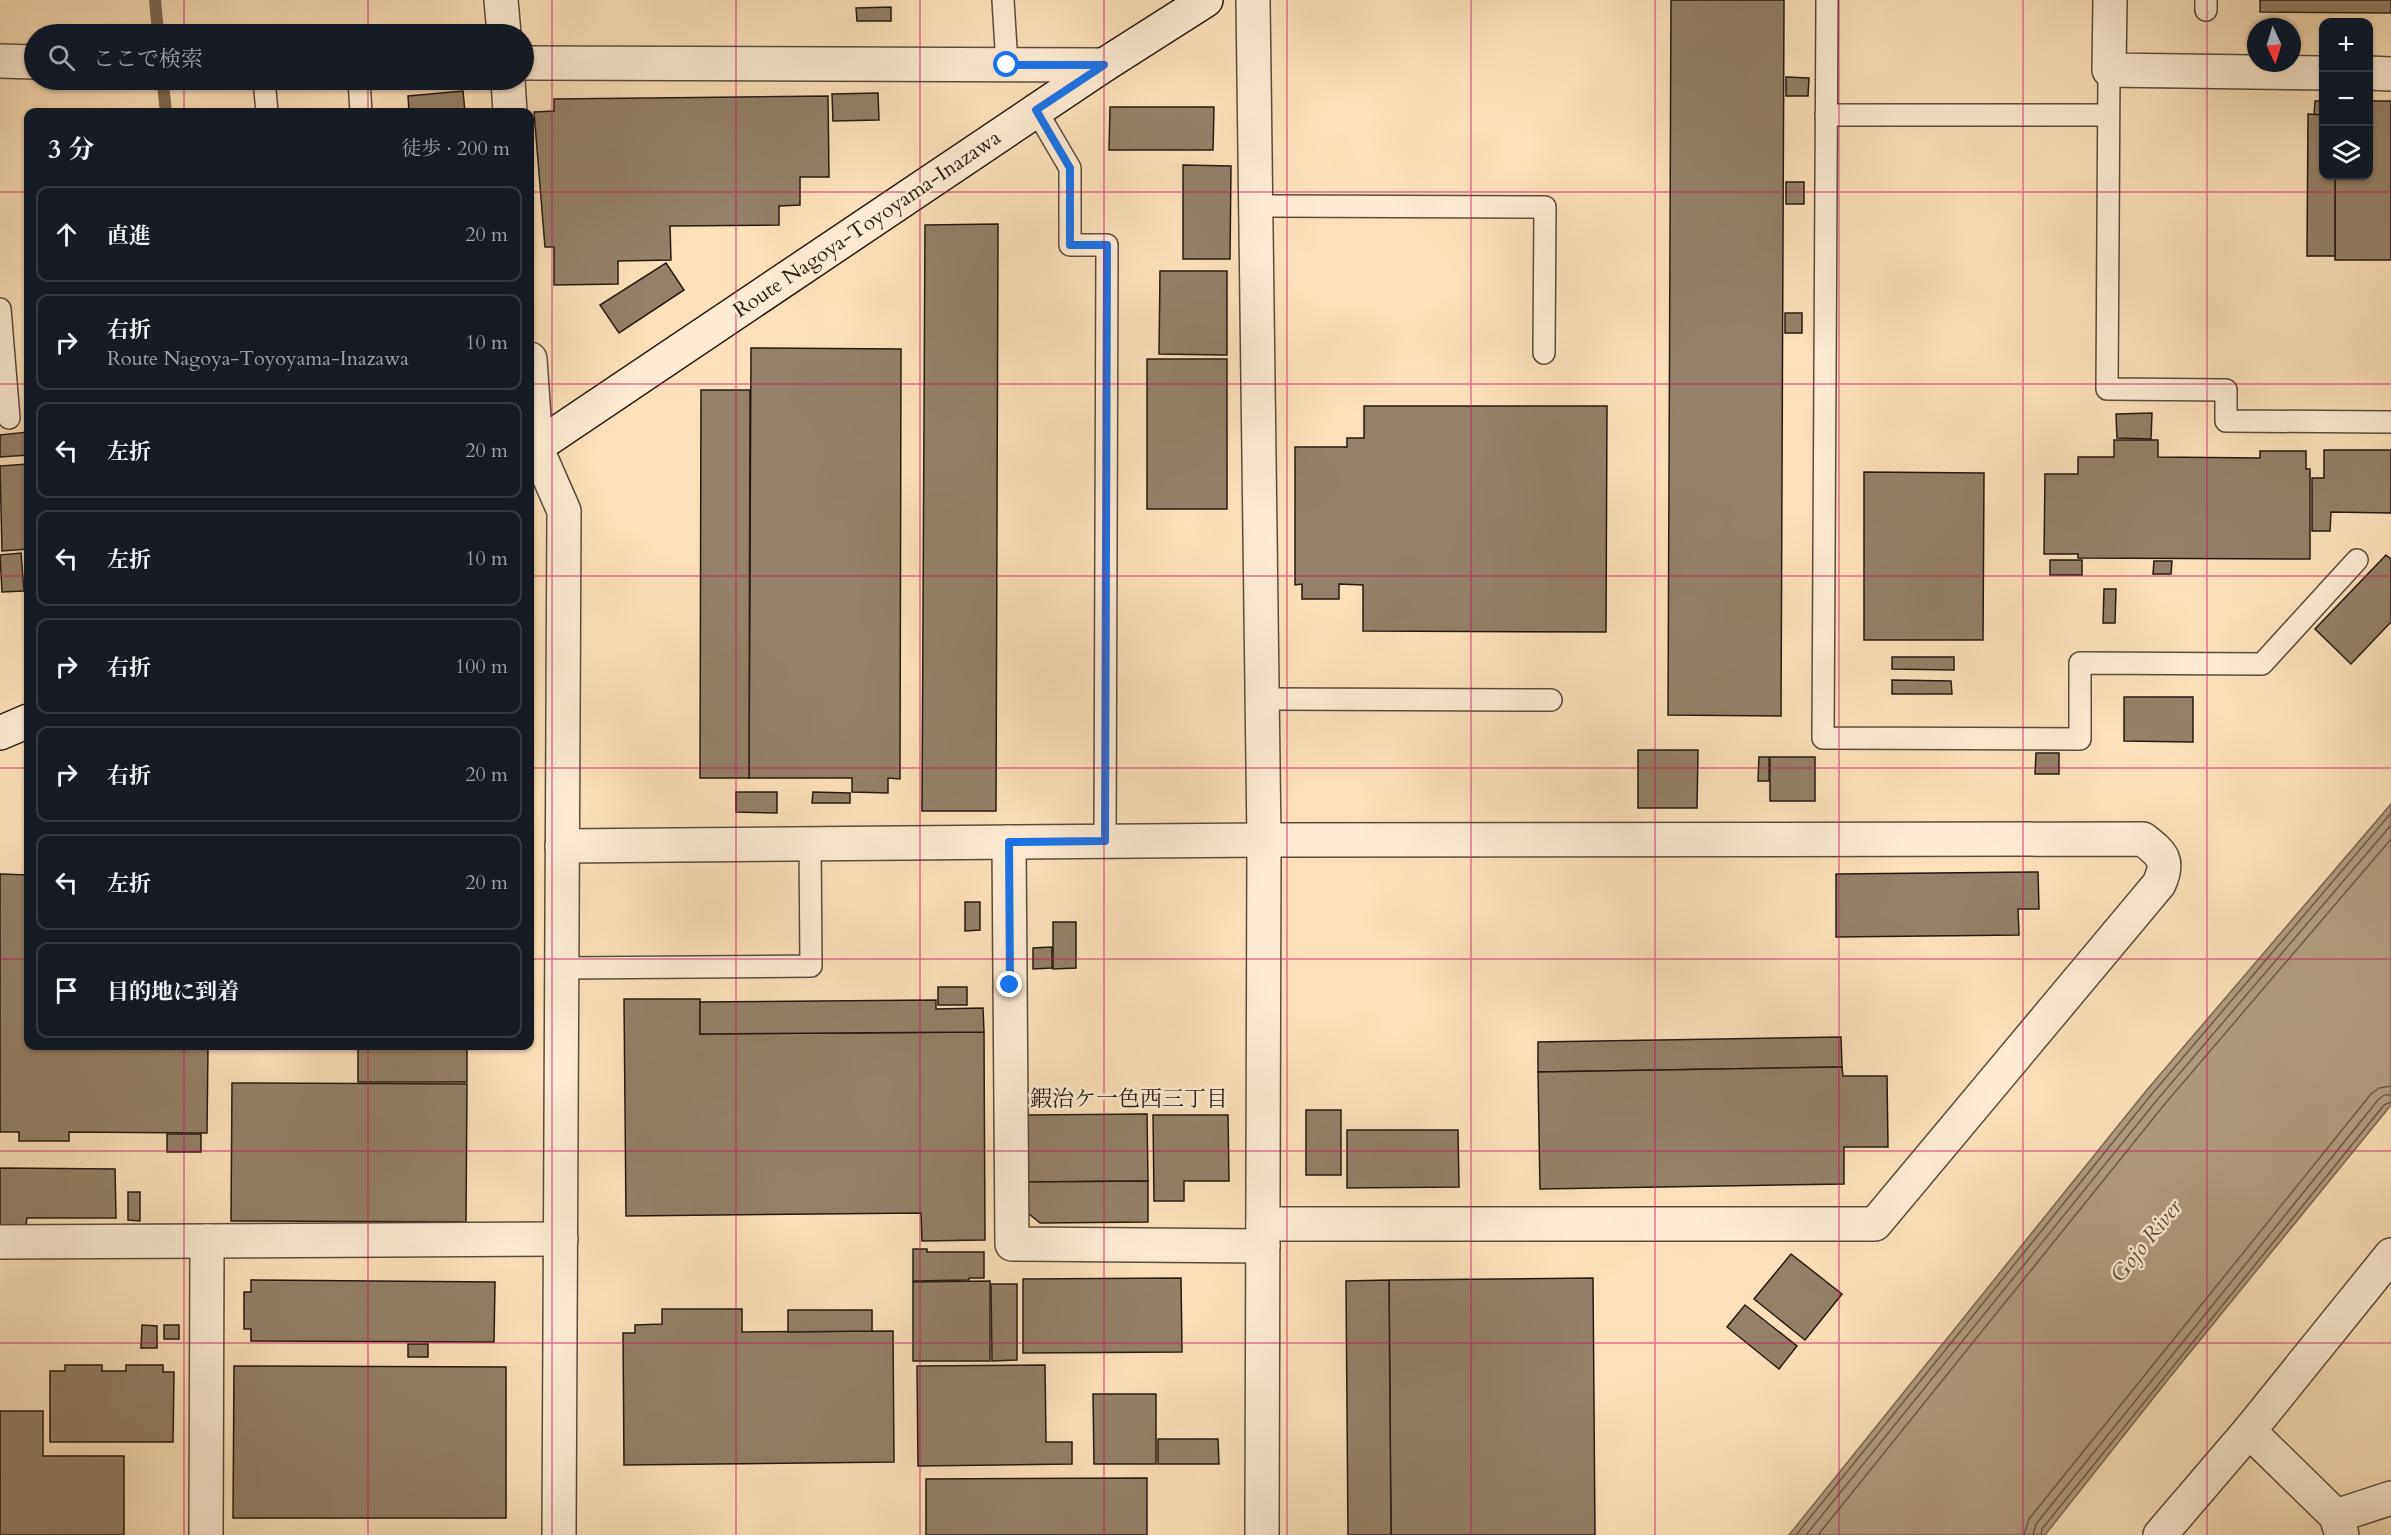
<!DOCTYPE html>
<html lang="ja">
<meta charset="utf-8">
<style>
:root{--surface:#171b24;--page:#242831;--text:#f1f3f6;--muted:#9ea1a6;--line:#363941}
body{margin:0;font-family:Cardo,"Noto Serif JP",serif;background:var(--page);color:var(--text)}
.controls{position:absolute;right:18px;top:18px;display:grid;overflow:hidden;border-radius:12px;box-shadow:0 2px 4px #0004}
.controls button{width:54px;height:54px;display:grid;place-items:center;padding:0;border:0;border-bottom:2px solid var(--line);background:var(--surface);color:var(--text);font:30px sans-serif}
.compass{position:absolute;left:2247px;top:18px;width:54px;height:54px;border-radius:50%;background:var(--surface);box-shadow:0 2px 4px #0004;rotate:176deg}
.stop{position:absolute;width:18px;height:18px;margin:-14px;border:4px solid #1a73e8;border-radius:50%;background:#fff}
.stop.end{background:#1a73e8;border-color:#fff;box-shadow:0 2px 6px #0008}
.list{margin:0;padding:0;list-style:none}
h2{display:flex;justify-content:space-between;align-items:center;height:78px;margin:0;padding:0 24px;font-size:26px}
h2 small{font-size:20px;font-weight:400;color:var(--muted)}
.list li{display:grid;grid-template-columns:39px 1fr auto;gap:18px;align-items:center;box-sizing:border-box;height:96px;margin:0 12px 12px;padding:0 12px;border:2px solid var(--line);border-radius:12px}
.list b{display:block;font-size:22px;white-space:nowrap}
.list p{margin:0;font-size:20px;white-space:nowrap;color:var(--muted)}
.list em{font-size:20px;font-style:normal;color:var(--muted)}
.icon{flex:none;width:33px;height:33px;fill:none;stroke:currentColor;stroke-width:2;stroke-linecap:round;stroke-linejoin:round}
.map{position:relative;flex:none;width:2391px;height:1535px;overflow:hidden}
.search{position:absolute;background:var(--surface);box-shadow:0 2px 4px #0004;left:24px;top:24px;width:510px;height:66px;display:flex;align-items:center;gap:15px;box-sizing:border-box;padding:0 21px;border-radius:33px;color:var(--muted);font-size:22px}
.panel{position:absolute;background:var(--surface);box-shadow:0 2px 4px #0004;left:24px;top:108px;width:510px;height:942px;border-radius:12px}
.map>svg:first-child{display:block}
.water{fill:#b49c7f;stroke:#7c6852;stroke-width:1.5}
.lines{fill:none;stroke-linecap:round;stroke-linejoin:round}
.shore{stroke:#6e5a47;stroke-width:1.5}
.stream{stroke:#7c6852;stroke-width:12}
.building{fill:#968067;stroke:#27190f;stroke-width:1.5}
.service-casing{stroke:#5c4b3a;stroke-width:24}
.minor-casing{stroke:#5c4b3a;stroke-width:36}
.tertiary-casing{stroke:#5c4b3a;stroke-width:36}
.secondary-casing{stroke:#27190f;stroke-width:36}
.service{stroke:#feebd2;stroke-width:21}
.minor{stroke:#feebd2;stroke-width:33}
.tertiary{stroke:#feebd2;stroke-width:33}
.secondary{stroke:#feebd2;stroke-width:33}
.route{stroke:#1a73e8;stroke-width:8}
.grid{fill:none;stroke:#c2185b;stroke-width:1.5;stroke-opacity:0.55}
.labels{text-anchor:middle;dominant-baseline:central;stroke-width:5;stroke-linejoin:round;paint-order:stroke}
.street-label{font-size:21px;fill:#27190f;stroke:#feebd2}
.neighbourhood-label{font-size:22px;fill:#27190f;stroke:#feebd2}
.water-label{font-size:22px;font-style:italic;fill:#5f4d3c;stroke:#feebd2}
</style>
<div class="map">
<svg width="2391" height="1535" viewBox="0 0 2391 1535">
<rect width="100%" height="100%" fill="#fde0b9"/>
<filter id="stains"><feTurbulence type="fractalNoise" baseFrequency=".00333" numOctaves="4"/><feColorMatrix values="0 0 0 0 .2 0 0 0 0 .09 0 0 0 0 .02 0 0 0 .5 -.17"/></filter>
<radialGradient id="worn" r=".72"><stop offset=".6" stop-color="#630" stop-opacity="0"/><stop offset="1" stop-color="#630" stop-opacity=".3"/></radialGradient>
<!-- water -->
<path class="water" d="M2391,804v301l-221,272 -125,158h-256l357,-444z"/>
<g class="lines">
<!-- shore -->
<g class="shore">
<path d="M1796,1535l355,-440 240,-282"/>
<path d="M1806,1535l351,-435 234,-275"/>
<path d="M1818,1535l346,-430 227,-266"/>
<path d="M2024,1535l5,-16 342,-425 8,-6 12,-2"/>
<path d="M2033,1535l3,-11 342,-424 6,-5h7"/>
<path d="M2041,1535l1,-6 342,-424 7,-3"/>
</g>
<!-- stream -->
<g class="stream">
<path d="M155,0l3,32"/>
<path d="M163,84l3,28"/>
</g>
</g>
<!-- building -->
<g class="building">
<path d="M1671,0h113l-3,716 -113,-1z"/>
<path d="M2260,0h131v13l-131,-1z"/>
<path d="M891,7v14h-34l-1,-13z"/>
<path d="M1786,77l23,1 -1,18h-22z"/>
<path d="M463,91l2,21h-56l-1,-16z"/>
<path d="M878,93l1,27 -46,1 -1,-27z"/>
<path d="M828,96l1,81h-29v28l-21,1v19l-109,1 1,34 -53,1v23l-64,1v-38h-9l-11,-135 20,-1v-12z"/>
<path d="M2315,101h9v14h-10z"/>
<path d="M2368,101h23v159h-56v-84h33z"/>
<path d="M1110,107h104l-1,43h-104z"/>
<path d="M2308,114l16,1v61h11v80h-28z"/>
<path d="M1183,165l48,1 -1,93h-47z"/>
<rect x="1786" y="182" width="18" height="22"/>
<path d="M998,224l-2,587h-74l3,-586z"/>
<path d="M666,263l18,27 -65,43 -19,-28z"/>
<path d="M1160,271h67v84l-68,-1z"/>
<rect x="1785" y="313" width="17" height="20"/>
<path d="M751,348l150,1 -1,430 -12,-1v15l-36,-1v-14h-103z"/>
<rect x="1147" y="359" width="80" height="150"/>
<path d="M701,390h49l-1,388h-49z"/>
<path d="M1364,406h243l-1,226 -243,-1v-46l-24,-1v15h-37v-15l-7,1v-138h52v-9h17z"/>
<path d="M2152,413l-1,26 -34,-1 -1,-24z"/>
<path d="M28,432v23l-28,2v-22z"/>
<path d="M2114,440h44v17l102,1v-7h46v18h4v90l-232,-1v-4h-34l1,-80h33v-17h36z"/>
<path d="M2324,450h67v63l-60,-1 -1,19h-18v-53h12z"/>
<path d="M28,464v85l-26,2 -2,-85z"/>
<path d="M1864,472l120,1 -1,167h-119z"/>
<path d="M21,553l3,38 -22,1 -2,-37z"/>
<path d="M2386,555l5,4v63l-40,42 -36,-35z"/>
<rect x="2050" y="560" width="32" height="15"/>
<path d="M2154,561h18l-1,13h-18z"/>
<path d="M2104,589h12l-1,34h-12z"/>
<path d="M1892,657h62v13l-62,-1z"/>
<path d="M1892,680l59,1 1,13h-60z"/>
<path d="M2124,697h69v45l-69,-1z"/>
<path d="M1638,750h60l-1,58h-59z"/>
<path d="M2036,753h23v21h-24z"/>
<path d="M1759,757h10v24h-11z"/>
<rect x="1770" y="757" width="45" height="44"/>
<path d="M736,792h41v21l-41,-1z"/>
<path d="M813,792l37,1v10h-38z"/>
<path d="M2038,872l1,37h-21l1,26 -183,2v-63z"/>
<path d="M0,874l28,1v171h180l-1,87 -138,-1v9h-50v-9h-19z"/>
<path d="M965,902h15v28l-15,1z"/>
<path d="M1053,922h23v46l-23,1z"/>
<path d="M1052,947v21l-19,1v-21z"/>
<rect x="938" y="987" width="29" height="18"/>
<path d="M624,999h76v35l284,-2 1,208 -63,1 -1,-28 -295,3z"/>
<path d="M936,1000v9l47,-1 1,24 -284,2v-32z"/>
<path d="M1841,1037l1,30 -304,5v-30z"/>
<rect x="358" y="1046" width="109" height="36"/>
<path d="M1842,1067l1,9h44l1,71h-44v37l-304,5 -2,-117z"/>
<path d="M232,1083l235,1 -1,138 -235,-1z"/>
<rect x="1306" y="1110" width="35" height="65"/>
<path d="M1147,1114l1,67 -120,1v-67z"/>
<path d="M1153,1115h75l1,66h-45v20h-30z"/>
<path d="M1347,1130h111l1,57 -112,1z"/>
<rect x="167" y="1134" width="34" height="18"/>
<path d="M0,1168l115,1 1,49h-89l-1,7h-26z"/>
<path d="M1148,1181v41l-108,1 -12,-10v-31z"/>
<path d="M128,1192h12v29l-12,-1z"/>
<path d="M913,1249h14v3h57v26h-15v2l-56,1z"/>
<path d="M1791,1254l51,40 -37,46 -51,-41z"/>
<path d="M1181,1278l1,74 -159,1v-74z"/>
<path d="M1593,1278l2,257h-204l-2,-255z"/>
<path d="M251,1280l244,2 -1,60 -243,-1v-12h-7v-37h7z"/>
<path d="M1389,1280l2,255h-43l-2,-254z"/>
<path d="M990,1281v80h-77v-79z"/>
<path d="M991,1284h26v76l-25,1z"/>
<path d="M1745,1305l52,41 -18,23 -52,-42z"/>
<path d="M662,1309h80v23l151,-1 1,131 -270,3 -1,-132h12v-8l27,-1z"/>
<path d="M788,1310h84v21l-84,1z"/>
<path d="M142,1325l15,1v22h-16z"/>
<rect x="164" y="1325" width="15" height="14"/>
<rect x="408" y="1344" width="20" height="13"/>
<path d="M65,1365h37v6h24v-6h37v7h11l-1,70h-123v-71h15z"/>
<path d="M1045,1365l1,77h26v22l-154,2 -1,-100z"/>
<path d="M234,1366l272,1v151h-273z"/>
<path d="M1093,1394h63v70h-62z"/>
<path d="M0,1411h43v45h81v79h-124z"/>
<path d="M1158,1439h60l1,25h-61z"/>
<path d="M1147,1478v57h-221v-56z"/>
</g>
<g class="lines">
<!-- service casing -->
<g class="service-casing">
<g id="service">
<path d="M1003,0l4,65"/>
<path d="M1827,0l-4,738 257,1v-76l182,1 95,-104"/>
<path d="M2206,10v-10"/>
<path d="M2109,70l-2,319 119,1v31l165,1"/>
<path d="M264,80l3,32"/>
<path d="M359,80l2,32"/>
<path d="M1036,110l34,58v77h37l-2,596"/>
<path d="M1826,115h282"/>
<path d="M1255,206l290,1 -1,146"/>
<path d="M0,309l9,109"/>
<path d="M1262,699l289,1"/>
<path d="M562,968l249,-2 -1,-122"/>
</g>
</g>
<!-- minor casing -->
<g class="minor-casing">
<g id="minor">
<path d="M501,0l3,34"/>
<path d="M2110,0l-1,70 215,3"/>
<path d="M0,61l34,1"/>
<path d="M524,63l580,2"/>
<path d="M2368,73l23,1"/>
<path d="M508,80l2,32"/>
<path d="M530,359l6,88"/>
<path d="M1009,842l3,402 251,2"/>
<path d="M0,1242l561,-3"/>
<path d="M2249,1431l87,85 6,19"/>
<path d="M2336,1516l55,-18"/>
<path d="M206,1535l1,-294"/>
<path d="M2160,1535l89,-104 142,-176"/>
</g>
</g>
<!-- tertiary casing -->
<g class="tertiary-casing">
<g id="tertiary">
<path d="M1253,0l11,840 -2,695"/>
<path d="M536,447l28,64 -5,1024"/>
<path d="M562,846l702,-6 879,-1c19,15 27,21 16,45l-284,340h-612"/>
</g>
</g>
<!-- secondary casing -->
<g class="secondary-casing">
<g id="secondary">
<path d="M530,451l574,-386 102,-65"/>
<path d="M0,733l28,-12"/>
</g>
</g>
<!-- service -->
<use href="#service" class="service"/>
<!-- minor -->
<use href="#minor" class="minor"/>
<!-- tertiary -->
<use href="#tertiary" class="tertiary"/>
<!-- secondary -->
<use href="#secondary" class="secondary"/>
</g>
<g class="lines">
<!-- route -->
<path class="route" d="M1007,65h97l-68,45 34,58v77h37l-2,596 -96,1 1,143"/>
</g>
<!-- grid -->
<path class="grid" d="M184,0v34M368,0v34M552,0v1535M736,0v1535M920,0v1535M1104,0v1535M1287,0v1535M1471,0v1535M1655,0v1535M1839,0v1535M2023,0v1535M2207,0v1535M184,80v32M368,80v32M0,192h28M530,192h1861M0,384h28M530,384h1861M0,576h28M530,576h1861M0,768h28M530,768h1861M0,959h28M530,959h1861M184,1046v489M368,1046v489M0,1151h2391M0,1343h2391"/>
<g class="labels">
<!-- street labels -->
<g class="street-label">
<text transform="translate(867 224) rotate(-34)">Route Nagoya-Toyoyama-Inazawa</text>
</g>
<!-- neighbourhood labels -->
<g class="neighbourhood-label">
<text x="1129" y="1099">鍜治ケ一色西三丁目</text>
</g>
<!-- water labels -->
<g class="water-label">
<text transform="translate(2146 1241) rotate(-51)">Gojo River</text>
</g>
</g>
<rect width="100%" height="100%" filter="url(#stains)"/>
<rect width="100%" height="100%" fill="url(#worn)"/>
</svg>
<div class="controls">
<button>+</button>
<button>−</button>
<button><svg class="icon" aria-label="layers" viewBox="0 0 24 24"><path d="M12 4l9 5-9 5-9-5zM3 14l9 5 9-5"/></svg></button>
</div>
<svg class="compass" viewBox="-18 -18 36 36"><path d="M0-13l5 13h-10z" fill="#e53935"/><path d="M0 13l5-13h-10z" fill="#9ea1a6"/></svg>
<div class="stop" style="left:1007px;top:65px"></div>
<div class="stop end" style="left:1010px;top:985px"></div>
<div class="search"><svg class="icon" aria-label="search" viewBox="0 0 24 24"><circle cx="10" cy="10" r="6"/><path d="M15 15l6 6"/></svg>ここで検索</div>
<section class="panel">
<h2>3 分<small>徒歩 · 200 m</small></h2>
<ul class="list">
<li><svg class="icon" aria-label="ahead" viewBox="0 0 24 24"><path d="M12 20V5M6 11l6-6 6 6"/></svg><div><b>直進</b></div><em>20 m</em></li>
<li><svg class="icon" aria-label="right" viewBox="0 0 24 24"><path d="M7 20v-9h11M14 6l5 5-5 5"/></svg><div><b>右折</b><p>Route Nagoya-Toyoyama-Inazawa</p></div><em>10 m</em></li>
<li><svg class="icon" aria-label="left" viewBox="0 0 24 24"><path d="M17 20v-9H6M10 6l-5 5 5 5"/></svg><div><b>左折</b></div><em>20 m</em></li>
<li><svg class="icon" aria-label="left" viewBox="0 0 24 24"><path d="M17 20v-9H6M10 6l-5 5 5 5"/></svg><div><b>左折</b></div><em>10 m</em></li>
<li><svg class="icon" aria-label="right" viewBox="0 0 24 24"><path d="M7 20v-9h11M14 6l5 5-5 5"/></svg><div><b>右折</b></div><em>100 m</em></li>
<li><svg class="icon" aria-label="right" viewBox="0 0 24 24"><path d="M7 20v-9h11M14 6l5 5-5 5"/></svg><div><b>右折</b></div><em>20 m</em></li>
<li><svg class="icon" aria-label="left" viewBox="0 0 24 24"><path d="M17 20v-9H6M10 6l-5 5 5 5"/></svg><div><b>左折</b></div><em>20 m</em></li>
<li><svg class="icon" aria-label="arrive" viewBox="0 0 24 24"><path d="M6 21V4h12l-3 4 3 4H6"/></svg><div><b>目的地に到着</b></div></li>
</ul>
</section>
</div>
